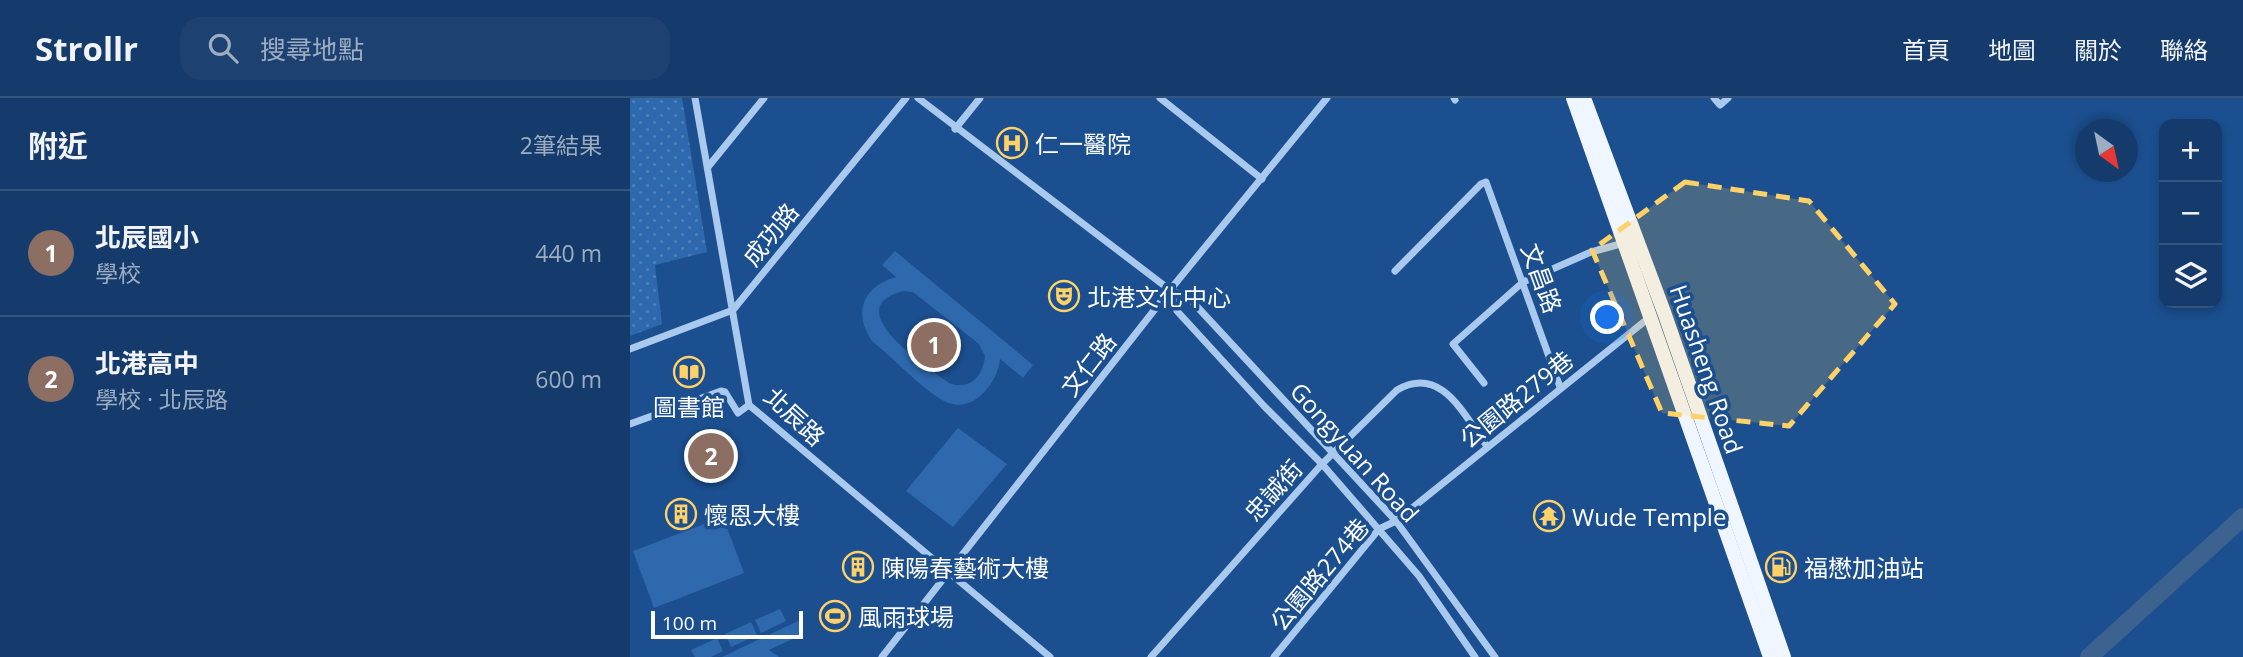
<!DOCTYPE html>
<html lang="zh-TW">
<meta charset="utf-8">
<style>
:root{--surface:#143b6b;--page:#1d4271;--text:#f1f3f6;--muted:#9dadc1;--line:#33557e;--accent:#8c9099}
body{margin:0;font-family:"Open Sans","Noto Sans TC",sans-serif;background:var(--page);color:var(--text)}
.controls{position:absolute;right:21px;top:21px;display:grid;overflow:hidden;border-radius:14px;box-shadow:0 4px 10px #0003}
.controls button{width:63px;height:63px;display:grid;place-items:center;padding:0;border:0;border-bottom:2px solid var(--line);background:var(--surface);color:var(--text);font:35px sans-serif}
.compass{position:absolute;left:1445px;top:21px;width:63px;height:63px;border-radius:50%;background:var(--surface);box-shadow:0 4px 10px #0003;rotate:147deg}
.scale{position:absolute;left:21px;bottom:18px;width:152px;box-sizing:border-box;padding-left:7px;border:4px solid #fff;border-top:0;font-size:19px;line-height:24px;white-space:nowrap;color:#fff;-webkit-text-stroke:5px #1b4f8f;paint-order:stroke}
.you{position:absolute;left:978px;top:220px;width:24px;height:24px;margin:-18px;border:5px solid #fff;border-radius:50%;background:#1a73e8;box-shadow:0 0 0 10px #1a73e833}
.badge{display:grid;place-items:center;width:46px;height:46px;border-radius:50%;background:var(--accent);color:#fff;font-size:23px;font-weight:700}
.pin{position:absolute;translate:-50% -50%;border:4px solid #fff;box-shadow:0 2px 7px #0006}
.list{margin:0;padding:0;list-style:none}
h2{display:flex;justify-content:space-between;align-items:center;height:91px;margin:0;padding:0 28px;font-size:30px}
h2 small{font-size:23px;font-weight:400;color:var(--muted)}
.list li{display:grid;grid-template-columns:46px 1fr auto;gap:21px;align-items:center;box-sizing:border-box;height:126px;padding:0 28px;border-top:2px solid var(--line)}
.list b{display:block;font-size:26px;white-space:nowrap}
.list p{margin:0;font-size:23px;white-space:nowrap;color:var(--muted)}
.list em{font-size:23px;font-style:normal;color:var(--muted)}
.icon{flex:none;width:38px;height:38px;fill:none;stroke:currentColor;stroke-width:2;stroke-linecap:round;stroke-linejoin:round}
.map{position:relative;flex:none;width:1613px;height:559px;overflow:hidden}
header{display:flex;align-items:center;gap:42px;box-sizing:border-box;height:98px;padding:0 35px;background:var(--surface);border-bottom:2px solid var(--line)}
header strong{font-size:33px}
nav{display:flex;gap:38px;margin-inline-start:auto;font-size:24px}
.search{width:490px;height:63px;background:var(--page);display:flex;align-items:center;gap:18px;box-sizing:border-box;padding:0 24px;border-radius:21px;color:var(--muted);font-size:26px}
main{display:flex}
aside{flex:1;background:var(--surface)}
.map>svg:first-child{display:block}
.park{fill:url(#park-dots)}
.pitch{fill:#2e69ad;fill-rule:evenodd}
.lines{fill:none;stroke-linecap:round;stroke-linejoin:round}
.river{stroke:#3c6290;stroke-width:18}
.minor{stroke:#a9c9ee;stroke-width:7}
.primary{stroke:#f0f6ff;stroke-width:14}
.marked{fill:#ffd166;fill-opacity:0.2;stroke:#ffd166;stroke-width:5;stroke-dasharray:14 9;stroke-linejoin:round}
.labels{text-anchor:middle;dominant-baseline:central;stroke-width:7;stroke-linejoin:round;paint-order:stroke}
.poi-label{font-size:24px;fill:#fff;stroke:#1b4f8f;text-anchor:start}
.street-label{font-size:24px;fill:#fff;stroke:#1b4f8f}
</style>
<header>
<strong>Strollr</strong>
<div class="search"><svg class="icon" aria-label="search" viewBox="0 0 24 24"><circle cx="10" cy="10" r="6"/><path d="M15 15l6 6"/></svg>搜尋地點</div>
<nav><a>首頁</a><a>地圖</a><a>關於</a><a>聯絡</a></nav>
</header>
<main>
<aside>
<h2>附近<small>2筆結果</small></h2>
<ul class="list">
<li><span class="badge" style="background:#8d6e63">1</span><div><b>北辰國小</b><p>學校</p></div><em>440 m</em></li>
<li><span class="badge" style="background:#8d6e63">2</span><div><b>北港高中</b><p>學校 · 北辰路</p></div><em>600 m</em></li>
</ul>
</aside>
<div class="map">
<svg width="1613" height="559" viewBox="0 0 1613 559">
<defs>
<pattern id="park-dots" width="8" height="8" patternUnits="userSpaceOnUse" patternTransform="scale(1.75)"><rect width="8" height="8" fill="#2e69ad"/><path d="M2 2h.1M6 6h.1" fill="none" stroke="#4d80b9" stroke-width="1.8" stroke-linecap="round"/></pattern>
</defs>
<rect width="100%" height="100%" fill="#1b4f8f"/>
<!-- park -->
<path class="park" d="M0,0h52l25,154 -52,13 7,59 -32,12z"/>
<!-- pitch -->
<g class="pitch">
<path d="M265,153l138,114 -10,13 -23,-19c-2,24 -28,57 -56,42 -22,-12 -52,-44 -72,-60 -20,-29 -8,-55 24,-64l-14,-12zM274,193l9,1 66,52 6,12c-2,20 -15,35 -36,27 -20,-15 -114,-75 -45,-92z"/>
<path d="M328,330l49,36 -54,63 -47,-36z"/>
<path d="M93,419l21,56 -90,35 -21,-57z"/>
<path d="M150,511l6,12 -25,12 -6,-13z"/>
<path d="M168,523l5,13 -34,16 10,7h-57z"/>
<path d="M121,524l6,13 -26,12 -6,-13z"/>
<path d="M87,540l6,13 -12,6h-16l-4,-7z"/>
</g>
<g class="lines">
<!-- river -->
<path class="river" d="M1459,559l154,-140"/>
<!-- minor -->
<g class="minor">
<path d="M65,0l54,307 301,252"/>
<path d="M288,0l252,192 19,8 207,223 99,136"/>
<path d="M530,0l102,81"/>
<path d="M824,0l1,2"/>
<path d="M1084,0l6,7 8,-7"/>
<path d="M325,31l25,-31"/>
<path d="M78,69l56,-69"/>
<path d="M765,173l86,-87 5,-2 74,205"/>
<path d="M540,192l7,21 87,95 58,58 97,112 56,81"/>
<path d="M0,251l103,-39 173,-212"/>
<path d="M854,285l-31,-39 70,-62 68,-30 33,-9"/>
<path d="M0,326l91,-33 4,1 13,21 11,-8"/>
<path d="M252,559l288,-367 157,-192"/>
<path d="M521,559l171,-193 75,-74c45,-26 67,26 90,56"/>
<path d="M644,559l105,-128 17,-8 254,-204"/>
</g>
<!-- primary -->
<g class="primary">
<path d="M943,0l197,559"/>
<path d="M954,0l80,214 120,345"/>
</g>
</g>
<!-- marked area -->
<path class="marked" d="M1055,84l124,19 86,103 -106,122 -127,-13 -70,-163z"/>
<!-- icons -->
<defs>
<g id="hospital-ring" transform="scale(1.575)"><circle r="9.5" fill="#1b4f8f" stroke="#ffd166" stroke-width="1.5"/><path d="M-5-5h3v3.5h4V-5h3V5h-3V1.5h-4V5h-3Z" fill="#ffd166"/></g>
<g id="theatre-ring" transform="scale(1.575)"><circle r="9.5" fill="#1b4f8f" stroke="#ffd166" stroke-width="1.5"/><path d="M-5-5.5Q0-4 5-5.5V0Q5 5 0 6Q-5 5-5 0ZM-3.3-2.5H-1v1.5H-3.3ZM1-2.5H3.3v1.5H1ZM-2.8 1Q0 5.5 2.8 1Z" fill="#ffd166"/></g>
<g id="library-ring" transform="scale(1.575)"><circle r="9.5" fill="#1b4f8f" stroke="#ffd166" stroke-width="1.5"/><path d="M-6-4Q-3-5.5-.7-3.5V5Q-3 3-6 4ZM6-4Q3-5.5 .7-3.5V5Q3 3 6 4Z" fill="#ffd166"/></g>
<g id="building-ring" transform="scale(1.575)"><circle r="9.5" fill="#1b4f8f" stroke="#ffd166" stroke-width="1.5"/><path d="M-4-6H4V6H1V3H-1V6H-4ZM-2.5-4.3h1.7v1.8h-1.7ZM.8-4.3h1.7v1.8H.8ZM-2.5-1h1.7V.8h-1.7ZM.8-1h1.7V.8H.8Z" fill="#ffd166"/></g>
<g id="temple-ring" transform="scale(1.575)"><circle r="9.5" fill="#1b4f8f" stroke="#ffd166" stroke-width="1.5"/><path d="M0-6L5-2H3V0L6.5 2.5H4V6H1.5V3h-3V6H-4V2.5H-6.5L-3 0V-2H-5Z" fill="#ffd166"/></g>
<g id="fuel-ring" transform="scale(1.575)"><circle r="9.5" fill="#1b4f8f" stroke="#ffd166" stroke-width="1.5"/><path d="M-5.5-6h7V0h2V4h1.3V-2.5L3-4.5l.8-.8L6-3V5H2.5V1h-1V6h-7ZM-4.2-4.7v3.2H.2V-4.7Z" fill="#ffd166"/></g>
<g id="stadium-ring" transform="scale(1.575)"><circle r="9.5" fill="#1b4f8f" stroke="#ffd166" stroke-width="1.5"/><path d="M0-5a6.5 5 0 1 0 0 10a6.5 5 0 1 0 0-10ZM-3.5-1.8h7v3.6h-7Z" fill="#ffd166"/></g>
</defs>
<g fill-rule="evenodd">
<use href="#hospital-ring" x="382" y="45"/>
<use href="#theatre-ring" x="434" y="198"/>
<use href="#library-ring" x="59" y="274"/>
<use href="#building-ring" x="51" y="416"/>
<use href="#temple-ring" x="919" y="418"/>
<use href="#building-ring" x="228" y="469"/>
<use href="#fuel-ring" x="1151" y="469"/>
<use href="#stadium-ring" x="205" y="518"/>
</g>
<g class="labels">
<!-- poi labels -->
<g class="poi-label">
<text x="405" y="45">仁一醫院</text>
<text x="457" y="198">北港文化中心</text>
<text x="59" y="308" text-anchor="middle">圖書館</text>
<text x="74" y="416">懷恩大樓</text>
<text x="942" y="418">Wude Temple</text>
<text x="251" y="469">陳陽春藝術大樓</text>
<text x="1174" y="469">福懋加油站</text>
<text x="228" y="518">風雨球場</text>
</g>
<!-- street labels -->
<g class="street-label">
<text transform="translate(140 136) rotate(-51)">成功路</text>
<text transform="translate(912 180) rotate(70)">文昌路</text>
<text transform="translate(458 266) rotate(-52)">文仁路</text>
<text transform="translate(1077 271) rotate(71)">Huasheng Road</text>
<text transform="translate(886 301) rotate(-39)">公園路279巷</text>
<text transform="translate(165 318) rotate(43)">北辰路</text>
<text transform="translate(725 354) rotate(48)">Gongyuan Road</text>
<text transform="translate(643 392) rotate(-48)">忠誠街</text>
<text transform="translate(689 476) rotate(-50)">公園路274巷</text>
</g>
</g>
</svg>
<div class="controls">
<button>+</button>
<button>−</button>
<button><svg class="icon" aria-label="layers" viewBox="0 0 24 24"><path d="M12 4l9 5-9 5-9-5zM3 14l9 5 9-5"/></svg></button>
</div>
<svg class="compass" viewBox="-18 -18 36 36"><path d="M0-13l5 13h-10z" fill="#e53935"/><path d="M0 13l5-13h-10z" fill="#9dadc1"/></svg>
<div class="scale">100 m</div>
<div class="you"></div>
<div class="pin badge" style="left:304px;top:247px;background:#8d6e63">1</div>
<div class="pin badge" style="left:81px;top:358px;background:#8d6e63">2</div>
</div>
</main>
